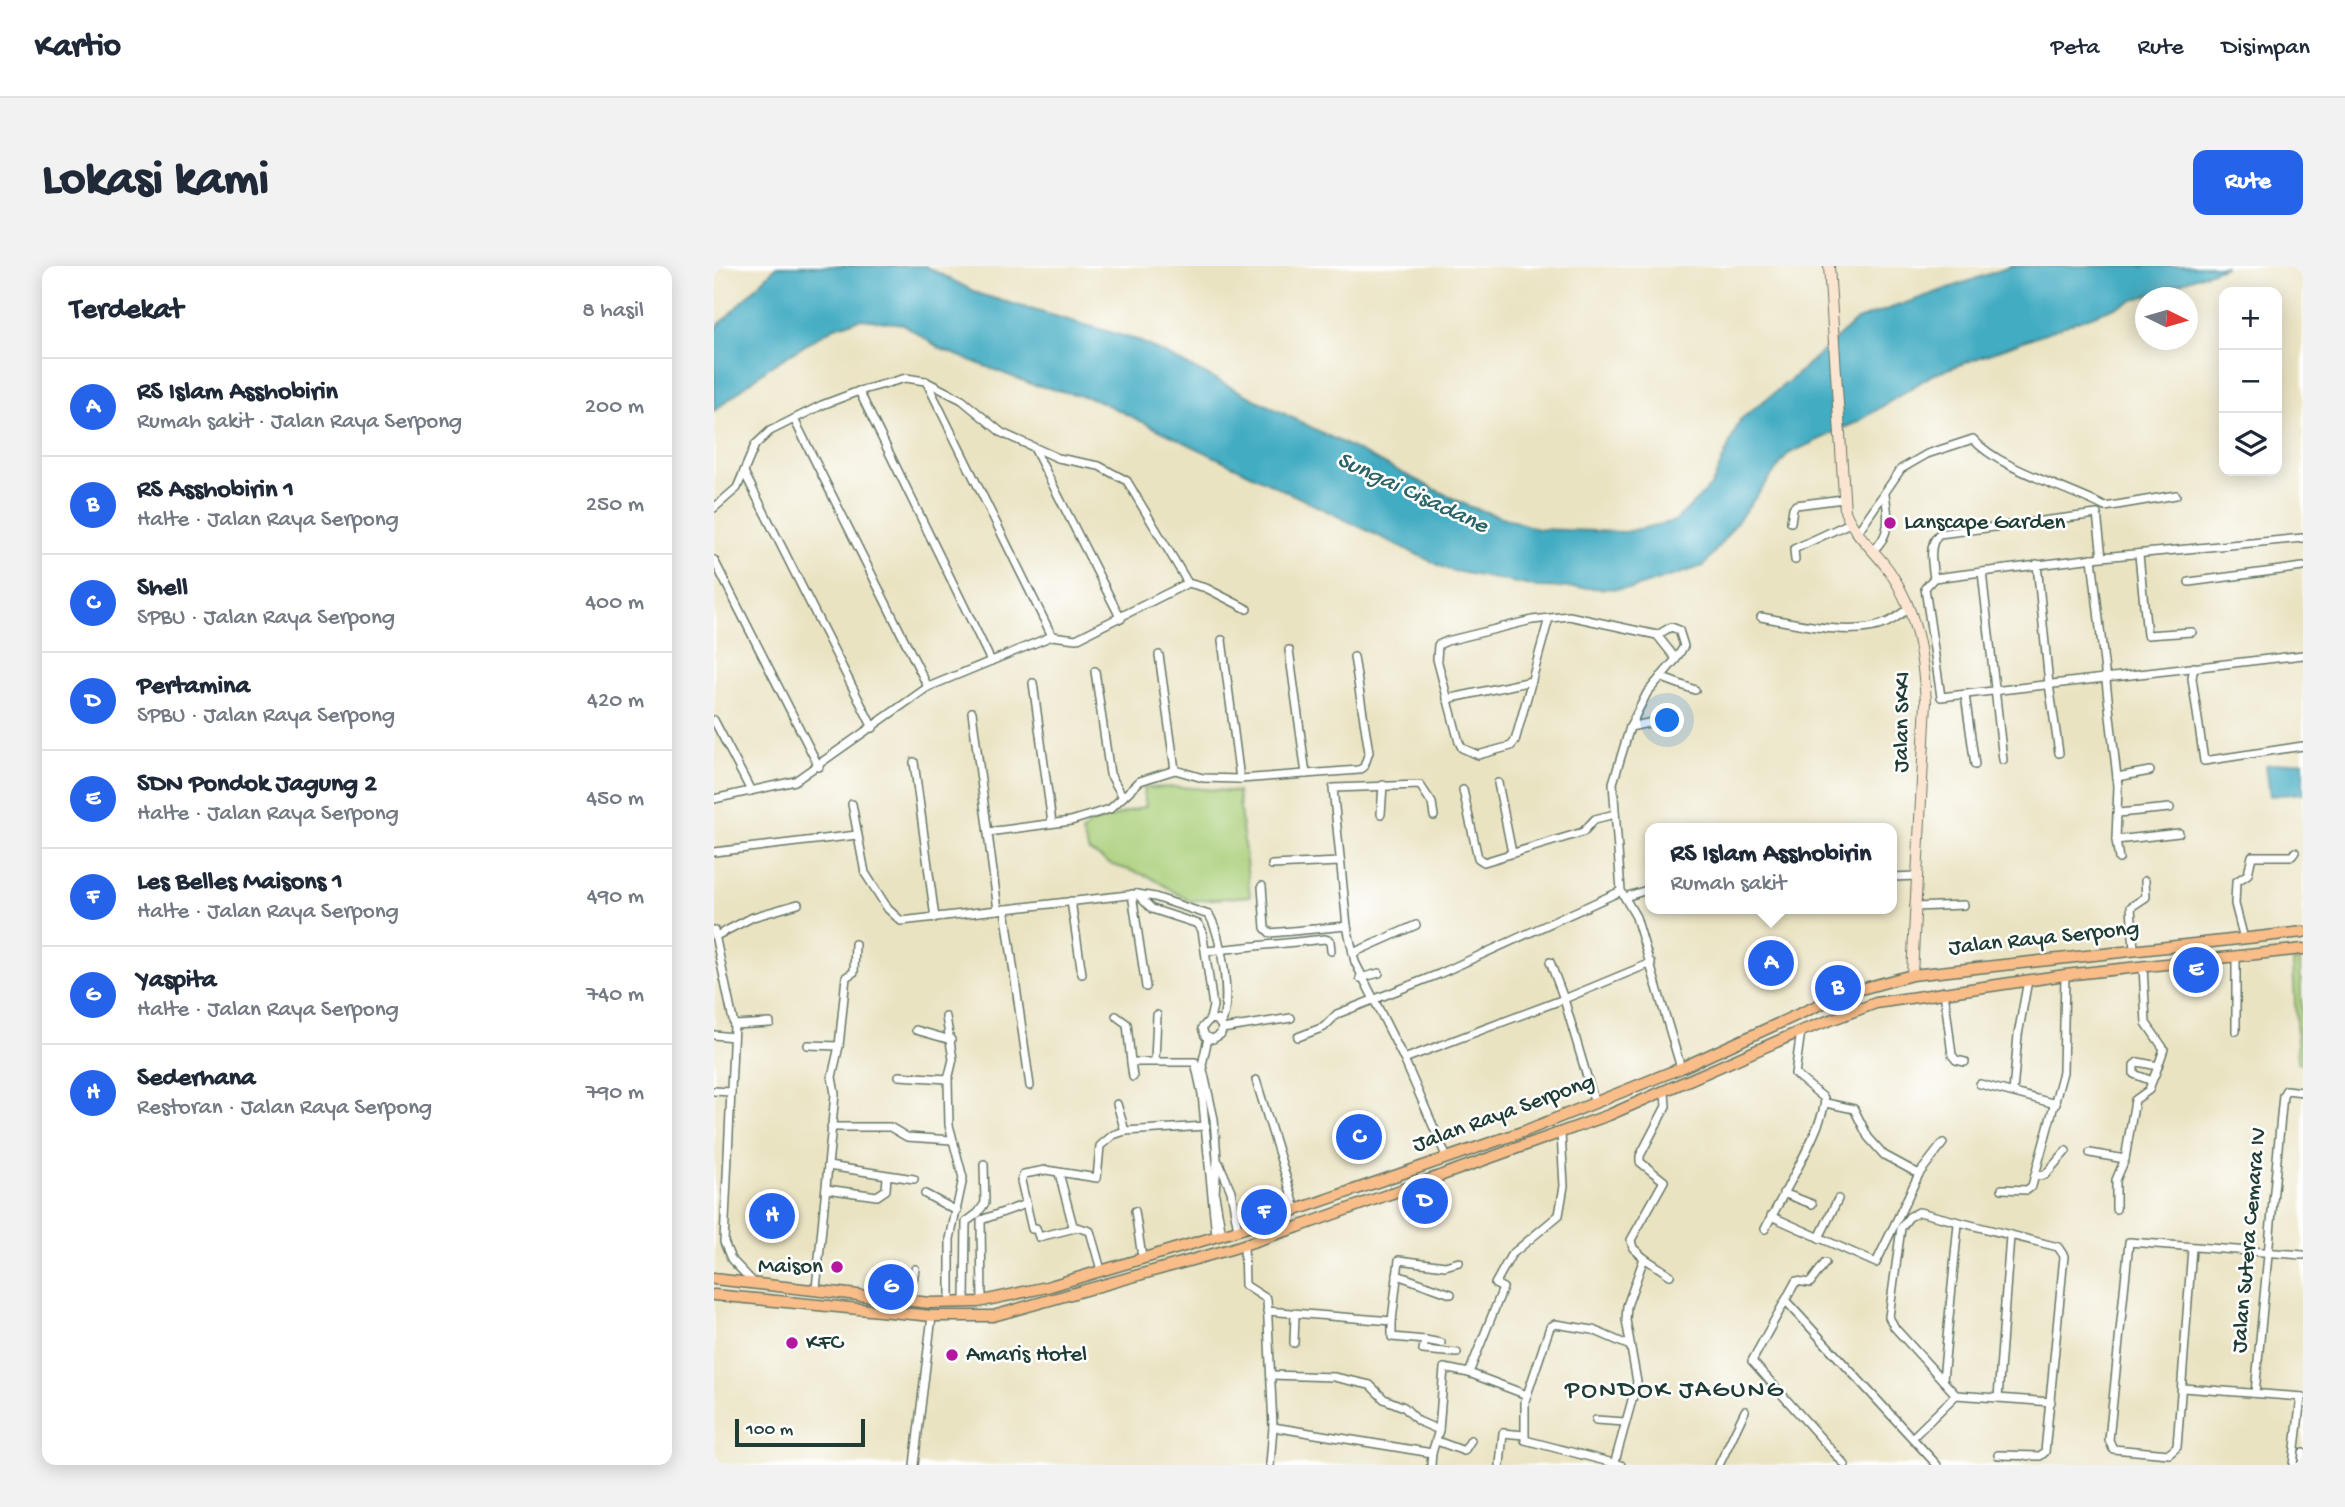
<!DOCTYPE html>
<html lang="id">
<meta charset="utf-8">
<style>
:root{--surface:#fff;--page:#f2f2f3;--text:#1f2937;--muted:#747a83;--line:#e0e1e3;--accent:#2563eb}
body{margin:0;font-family:"Gochi Hand",sans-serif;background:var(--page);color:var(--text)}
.controls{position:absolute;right:21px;top:21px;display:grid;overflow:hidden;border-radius:14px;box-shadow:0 4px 18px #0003}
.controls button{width:63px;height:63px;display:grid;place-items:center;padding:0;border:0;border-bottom:2px solid var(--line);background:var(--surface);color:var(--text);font:35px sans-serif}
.compass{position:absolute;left:1421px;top:21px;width:63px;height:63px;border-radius:50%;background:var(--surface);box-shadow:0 4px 18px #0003;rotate:95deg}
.scale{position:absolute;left:21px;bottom:18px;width:130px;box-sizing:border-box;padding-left:7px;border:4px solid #1f3d34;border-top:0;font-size:19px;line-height:24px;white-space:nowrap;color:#1f3d34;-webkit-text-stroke:5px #fff;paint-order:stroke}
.you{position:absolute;left:954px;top:455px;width:24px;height:24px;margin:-18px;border:5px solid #fff;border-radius:50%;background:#1a73e8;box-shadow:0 0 0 10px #1a73e833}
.badge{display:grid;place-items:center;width:46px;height:46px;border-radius:50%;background:var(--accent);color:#fff;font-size:23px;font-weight:700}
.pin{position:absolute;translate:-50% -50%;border:4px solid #fff;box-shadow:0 2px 7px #0006}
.popup{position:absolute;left:931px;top:557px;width:252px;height:91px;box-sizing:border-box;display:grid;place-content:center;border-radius:14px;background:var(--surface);filter:drop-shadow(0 2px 5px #0005);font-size:23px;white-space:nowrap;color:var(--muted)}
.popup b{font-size:26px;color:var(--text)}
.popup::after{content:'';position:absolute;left:50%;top:100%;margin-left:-14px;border:14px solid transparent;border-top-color:var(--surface)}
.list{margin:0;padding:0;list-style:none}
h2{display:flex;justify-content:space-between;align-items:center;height:91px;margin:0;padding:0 28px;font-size:30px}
h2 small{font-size:23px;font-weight:400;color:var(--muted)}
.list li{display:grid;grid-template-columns:46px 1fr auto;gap:21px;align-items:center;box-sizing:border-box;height:98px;padding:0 28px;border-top:2px solid var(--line)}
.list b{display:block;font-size:26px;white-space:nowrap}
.list p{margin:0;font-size:23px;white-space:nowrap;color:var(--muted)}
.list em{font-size:23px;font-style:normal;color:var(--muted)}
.icon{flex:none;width:38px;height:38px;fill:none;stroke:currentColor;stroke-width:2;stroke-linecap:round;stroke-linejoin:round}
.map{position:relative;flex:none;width:1589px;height:1199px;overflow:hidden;border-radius:14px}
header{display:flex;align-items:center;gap:42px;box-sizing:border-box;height:98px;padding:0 35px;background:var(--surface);border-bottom:2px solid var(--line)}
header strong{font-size:33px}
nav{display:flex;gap:38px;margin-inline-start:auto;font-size:24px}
.intro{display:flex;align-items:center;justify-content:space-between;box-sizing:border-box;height:168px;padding:0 42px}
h1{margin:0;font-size:49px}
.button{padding:18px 32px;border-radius:14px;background:var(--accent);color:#fff;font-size:24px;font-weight:700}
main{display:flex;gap:42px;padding:0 42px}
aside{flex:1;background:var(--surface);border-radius:14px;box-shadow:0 4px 18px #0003}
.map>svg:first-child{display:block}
.green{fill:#aacf79;stroke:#648656;stroke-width:2}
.water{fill:#43acc2;stroke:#31747b;stroke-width:2}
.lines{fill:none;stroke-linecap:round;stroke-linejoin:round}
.street-casing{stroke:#676;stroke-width:10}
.secondary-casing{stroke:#676;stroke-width:12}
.primary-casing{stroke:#676;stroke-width:13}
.street{stroke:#fff;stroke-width:7}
.secondary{stroke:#fce5d0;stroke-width:10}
.primary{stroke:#f8bd89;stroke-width:10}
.poi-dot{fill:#b5179e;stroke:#fff;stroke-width:2.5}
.labels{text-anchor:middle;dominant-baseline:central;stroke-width:5;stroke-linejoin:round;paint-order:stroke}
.poi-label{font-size:23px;fill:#1f3d34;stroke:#fff;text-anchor:start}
.street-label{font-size:23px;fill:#1f3d34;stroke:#fff}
.water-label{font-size:24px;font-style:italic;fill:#2c6466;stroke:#fff}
.quarter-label{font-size:26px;letter-spacing:2px;fill:#1f3d34;stroke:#fff}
</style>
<header>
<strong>Kartio</strong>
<nav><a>Peta</a><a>Rute</a><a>Disimpan</a></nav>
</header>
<div class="intro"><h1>Lokasi kami</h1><a class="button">Rute</a></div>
<main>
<aside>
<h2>Terdekat<small>8 hasil</small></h2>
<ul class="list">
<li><span class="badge">A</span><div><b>RS Islam Asshobirin</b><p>Rumah sakit · Jalan Raya Serpong</p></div><em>200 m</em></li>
<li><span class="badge">B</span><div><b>RS Asshobirin 1</b><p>Halte · Jalan Raya Serpong</p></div><em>250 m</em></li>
<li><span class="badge">C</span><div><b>Shell</b><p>SPBU · Jalan Raya Serpong</p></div><em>400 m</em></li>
<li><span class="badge">D</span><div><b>Pertamina</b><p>SPBU · Jalan Raya Serpong</p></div><em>420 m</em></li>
<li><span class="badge">E</span><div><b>SDN Pondok Jagung 2</b><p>Halte · Jalan Raya Serpong</p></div><em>450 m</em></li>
<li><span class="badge">F</span><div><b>Les Belles Maisons 1</b><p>Halte · Jalan Raya Serpong</p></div><em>490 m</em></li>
<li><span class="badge">G</span><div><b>Yaspita</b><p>Halte · Jalan Raya Serpong</p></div><em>740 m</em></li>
<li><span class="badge">H</span><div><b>Sederhana</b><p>Restoran · Jalan Raya Serpong</p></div><em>790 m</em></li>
</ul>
</aside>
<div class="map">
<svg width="1589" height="1199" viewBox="0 0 1589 1199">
<rect width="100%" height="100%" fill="#fff"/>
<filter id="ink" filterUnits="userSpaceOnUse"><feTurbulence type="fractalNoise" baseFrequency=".0143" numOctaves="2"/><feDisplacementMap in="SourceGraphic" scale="14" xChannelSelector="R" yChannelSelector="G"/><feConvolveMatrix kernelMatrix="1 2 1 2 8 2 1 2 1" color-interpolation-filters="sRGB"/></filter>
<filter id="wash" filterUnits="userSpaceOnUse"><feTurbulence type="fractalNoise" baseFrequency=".00686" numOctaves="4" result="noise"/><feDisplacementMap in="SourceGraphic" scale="28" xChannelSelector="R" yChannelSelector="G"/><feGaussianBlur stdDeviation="1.57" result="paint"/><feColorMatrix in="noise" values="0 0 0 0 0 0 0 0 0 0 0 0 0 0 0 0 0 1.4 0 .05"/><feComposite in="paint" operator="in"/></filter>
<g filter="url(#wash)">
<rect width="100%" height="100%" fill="#eae3c2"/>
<!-- green -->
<g class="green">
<path d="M466,521l58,5 12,104 -60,5 -42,-25 -35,-11 -24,-14 -7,-18 7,-9 57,-18 -3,-18z"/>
<path d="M1586,695l3,103 -5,-2 -5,-100z"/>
</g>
<!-- water -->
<g class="water">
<path d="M63,0h148l54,28 158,46 331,166 70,23 87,3 50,-11 37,-36 28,-65 54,-43 63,-57 155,-54h214l-294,109 -73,46 -71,33 -84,112 -73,23 -94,-2 -88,-17 -354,-171 -64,-15 -90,-35 -38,-25 -42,-5 -26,8 -67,41 -54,43v-81z"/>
<path d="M1589,495v32l-33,3 -4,-31z"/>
</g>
</g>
<g filter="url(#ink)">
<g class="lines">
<!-- street casing -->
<g class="street-casing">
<g id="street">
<path d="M212,115l126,255"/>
<path d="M145,125l132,270"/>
<path d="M80,153l134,268"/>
<path d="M320,182l87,171"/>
<path d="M30,206l129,256"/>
<path d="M0,242l23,-20 18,-43 15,-14 52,-26 37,-14 47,-13 19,3 37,19 40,33 56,25 41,8 28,15 61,102 -112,56 -24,-3 -124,51 -133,94 -81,18"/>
<path d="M1077,256l2,-14 3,-3 47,-6"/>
<path d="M1143,267l44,-64 26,-15 46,-15c26,30 94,48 132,68l71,-12"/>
<path d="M1158,285c19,-14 17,-35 13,-56"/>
<path d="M1425,289l8,80 45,-3"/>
<path d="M1388,291l-5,-43 -158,20c-11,10 -7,30 -5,44l168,-21 201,-19"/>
<path d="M1378,292l26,228 -2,54 3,19"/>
<path d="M0,294l105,207"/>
<path d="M1081,294l-1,-11 56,-26"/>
<path d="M1323,298l12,120 10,69"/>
<path d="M1268,306l21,188"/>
<path d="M1220,312l-9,10 16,109 362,-42"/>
<path d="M1475,316l114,-15"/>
<path d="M474,317l18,5 41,21"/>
<path d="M1047,351c34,6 93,21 125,6 8,-3 16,-10 23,-15"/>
<path d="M835,352l-34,123 -4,5 -33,9 -16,-7 -3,-6 -22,-83 1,-14 9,-4 85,-21 37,-4 88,19 19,24 -29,34 -17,34 -17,56 8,108 15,26 45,151"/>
<path d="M943,369l14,-8 8,3 5,16 -8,13"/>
<path d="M508,374l18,139"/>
<path d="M575,384l17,124"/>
<path d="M445,389l16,115"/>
<path d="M1480,401l-2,11 12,83 99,-15"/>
<path d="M381,405l15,103 13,23"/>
<path d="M946,411l35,13"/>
<path d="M319,417l19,140"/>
<path d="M1251,429l10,70"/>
<path d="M733,433l85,-18"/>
<path d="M258,446l26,198"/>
<path d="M0,454l37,71"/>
<path d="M916,461l36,-8"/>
<path d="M200,496l21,156"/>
<path d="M1403,511l33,-6"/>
<path d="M784,517l14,70"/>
<path d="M749,524l15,68 6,4 99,-30 12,-13 20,-5"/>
<path d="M138,538l13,69 23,36 13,12 236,-27 18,3 54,18c13,20 23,88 12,109"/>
<path d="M1404,547l52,-5"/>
<path d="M667,548l2,-29"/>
<path d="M720,550l-2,-13 -12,-18 -87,3 14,138 8,36 49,97 43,99"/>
<path d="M274,566l83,-11 39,-12 30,-28 35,-11 28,8 37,1 119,-9 5,-3 5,-15 -15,-95"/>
<path d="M1402,574l63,-7"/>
<path d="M0,586l143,-17"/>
<path d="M558,599l68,-3"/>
<path d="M1178,611l24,-1"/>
<path d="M548,620l3,42 5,5 77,-7"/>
<path d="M418,628l14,93"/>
<path d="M423,628l15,15 46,15 4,6 11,76 -3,13 -8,9 3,8 8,3 8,-5 1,-7 -5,-7 -7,-1"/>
<path d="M911,631l25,-8"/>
<path d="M357,635l11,73"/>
<path d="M1200,641l50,-2"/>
<path d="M291,643l25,177"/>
<path d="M0,664l20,95 -10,217 7,17 22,23"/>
<path d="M2,670l37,-19 45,-13"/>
<path d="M1530,673l-9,-35 1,-22 12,-8 4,-18h40l3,-4"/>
<path d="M1420,684l-3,-43 15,-10 -1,-16"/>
<path d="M493,685l118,-12 5,2 1,10"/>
<path d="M639,687l63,-28"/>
<path d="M1522,691v74"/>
<path d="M1429,700l3,57 18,26c-4,11 -7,22 -12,32l-18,-7v-9l4,-3 20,4"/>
<path d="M646,712l19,-5"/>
<path d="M1230,725l8,64 4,5 9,2"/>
<path d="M402,750l11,8 4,38h64l7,32 14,142"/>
<path d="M232,751l7,42 -5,21 1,45 14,53 -13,61v63"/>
<path d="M20,759l36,-2"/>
<path d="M508,763l69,-11"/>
<path d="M202,764l35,10"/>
<path d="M0,769l19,2"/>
<path d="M584,771l26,-10 13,-13 102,-40 182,-83"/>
<path d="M494,772l-6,27 12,54 3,40 -2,36 7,40"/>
<path d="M94,779l31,1"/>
<path d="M690,793l160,-60 -14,-37"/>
<path d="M441,794l2,-45"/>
<path d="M417,796l2,15"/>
<path d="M185,810l49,3"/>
<path d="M542,814l40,129"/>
<path d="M1266,818l76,20"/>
<path d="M0,825l17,1"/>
<path d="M1299,826l5,-57 10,-55"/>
<path d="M1112,837l28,6 14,28 16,18 35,19"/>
<path d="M403,838l8,27"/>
<path d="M881,838l-31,-105 87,-36"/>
<path d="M117,861h59l17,10 45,3"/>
<path d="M1376,887l35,6"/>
<path d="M505,897l12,28 7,39"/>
<path d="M114,900l86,13"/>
<path d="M345,907l14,53 17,5 11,39"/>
<path d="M1321,910l10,-1 21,-24"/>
<path d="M112,923l51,7 9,-6 1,-14"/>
<path d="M1288,923l25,1 5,-4 31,-114 2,-97"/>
<path d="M1069,927l29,11"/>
<path d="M211,928l32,17"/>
<path d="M1402,943v-29l9,-21 10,-59 14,-10 3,-9"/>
<path d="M421,945l7,46"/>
<path d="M1057,950l105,47 43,-89 24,-31"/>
<path d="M361,962l-36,9 -3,-9 -4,1 -11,-48 3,-7 22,-4 51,8 3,-32 13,-11 12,-4 81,-5"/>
<path d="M1051,963c11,-22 65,-113 59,-131l-29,-24 6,-43"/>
<path d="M1105,972l19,-39"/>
<path d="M530,979l1,40 22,14 6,128 -3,38"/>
<path d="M1478,982l-15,199 -8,7 -56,-5 -4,-9 20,-198 174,13"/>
<path d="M930,992l26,17"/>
<path d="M1111,997l-15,20 -14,-2 -44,80 93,104"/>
<path d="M683,1009l54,19"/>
<path d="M102,1023l19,-195 -3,-17 7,-31 7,-69 8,-5 1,-28"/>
<path d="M196,1034l5,-31"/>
<path d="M268,1035l-1,-81 45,-16"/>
<path d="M1072,1035l151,164"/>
<path d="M251,1036l1,-80 12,-9 7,-10 -1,-39"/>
<path d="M553,1045l125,10 7,-61 46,6 14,-4"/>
<path d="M678,1055v16l33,3"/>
<path d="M580,1077l1,-28"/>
<path d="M727,1077l-16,-3 -2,10 34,3"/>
<path d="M755,1107l58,22"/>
<path d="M557,1109l63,2 36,8 14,14 20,8 14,14 21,9"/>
<path d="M1229,1114l15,-156"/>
<path d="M1469,1122l120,9"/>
<path d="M1541,1127l28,-298 3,-5 17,2"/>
<path d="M1242,1129l-61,-67 -6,-11 12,-89 8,-11 10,-5 139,35 6,9 -19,196 -5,4 -42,-1"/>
<path d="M1284,1132l12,-162"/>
<path d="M882,1154l29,2"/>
<path d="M559,1161l159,26 -1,12"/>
<path d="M1199,1171l43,-42 95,7"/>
<path d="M723,1175l27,10 7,-11"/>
<path d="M718,1187l7,-23 5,-62 25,5 34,-85 -8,-4 16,-29 48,-40 5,-29 -3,-53"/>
<path d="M200,1199l18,-149"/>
<path d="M786,1199l3,-32 21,2"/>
<path d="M900,1199l23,-83 -11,-62 1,-14 17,-48 -11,-10 -2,-8 33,-59 -24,-19v-6l26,-50 -1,-14"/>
<path d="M907,1199l-96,-25v-39l25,-74 5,-3 38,6 37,16"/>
<path d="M1005,1199l26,-54"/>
<path d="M1579,1199l8,-68"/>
<path d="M1588,1199l1,-12"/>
</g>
</g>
<!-- secondary casing -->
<g class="secondary-casing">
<path id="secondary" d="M1115,0l16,245c9,24 31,40 45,61 27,39 33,84 36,130l-14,273"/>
</g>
<!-- primary casing -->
<g class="primary-casing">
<g id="primary">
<path d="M0,1013l216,24 48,-1 69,-15 191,-57 287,-99 156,-63 162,-74 69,-19 391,-43"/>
<path d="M0,1029l218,21h61l238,-67 67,-22 311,-112 192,-84 75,-28 189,-28 238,-26"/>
</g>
</g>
<!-- street -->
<use href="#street" class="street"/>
<!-- secondary -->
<use href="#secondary" class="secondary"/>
<!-- primary -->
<use href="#primary" class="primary"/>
</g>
</g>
<!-- markers -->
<g class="poi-dot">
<circle cx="1176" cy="257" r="7"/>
<circle cx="123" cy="1001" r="7"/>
<circle cx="78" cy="1077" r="7"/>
<circle cx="238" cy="1089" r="7"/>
</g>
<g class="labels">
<!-- poi labels -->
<g class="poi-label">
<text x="1190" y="257">Lanscape Garden</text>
<text x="109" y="1001" text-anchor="end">Maison</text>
<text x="92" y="1077">KFC</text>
<text x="252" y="1089">Amaris Hotel</text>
</g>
<!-- street labels -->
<g class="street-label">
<text transform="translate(1189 456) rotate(-89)">Jalan SKKI</text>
<text transform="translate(1330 673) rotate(-6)">Jalan Raya Serpong</text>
<text transform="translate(790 848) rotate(-20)">Jalan Raya Serpong</text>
<text transform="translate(1536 974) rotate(-85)">Jalan Sutera Cemara IV</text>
</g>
<!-- water labels -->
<g class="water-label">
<text transform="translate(698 228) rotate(25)">Sungai Cisadane</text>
</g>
<!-- quarter labels -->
<g class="quarter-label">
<text x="961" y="1125">PONDOK JAGUNG</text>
</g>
</g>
</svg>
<div class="controls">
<button>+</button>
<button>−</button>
<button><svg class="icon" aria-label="layers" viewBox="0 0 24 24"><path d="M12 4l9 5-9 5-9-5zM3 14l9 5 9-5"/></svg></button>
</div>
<svg class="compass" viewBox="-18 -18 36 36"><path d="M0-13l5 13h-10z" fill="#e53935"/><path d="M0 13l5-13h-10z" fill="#747a83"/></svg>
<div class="scale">100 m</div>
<div class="you"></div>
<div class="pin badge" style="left:1057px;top:697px">A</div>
<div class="popup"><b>RS Islam Asshobirin</b>Rumah sakit</div>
<div class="pin badge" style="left:1124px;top:722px">B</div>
<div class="pin badge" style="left:645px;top:871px">C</div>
<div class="pin badge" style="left:711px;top:935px">D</div>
<div class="pin badge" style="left:1482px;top:704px">E</div>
<div class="pin badge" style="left:550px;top:946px">F</div>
<div class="pin badge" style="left:177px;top:1021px">G</div>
<div class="pin badge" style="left:58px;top:950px">H</div>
</div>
</main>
